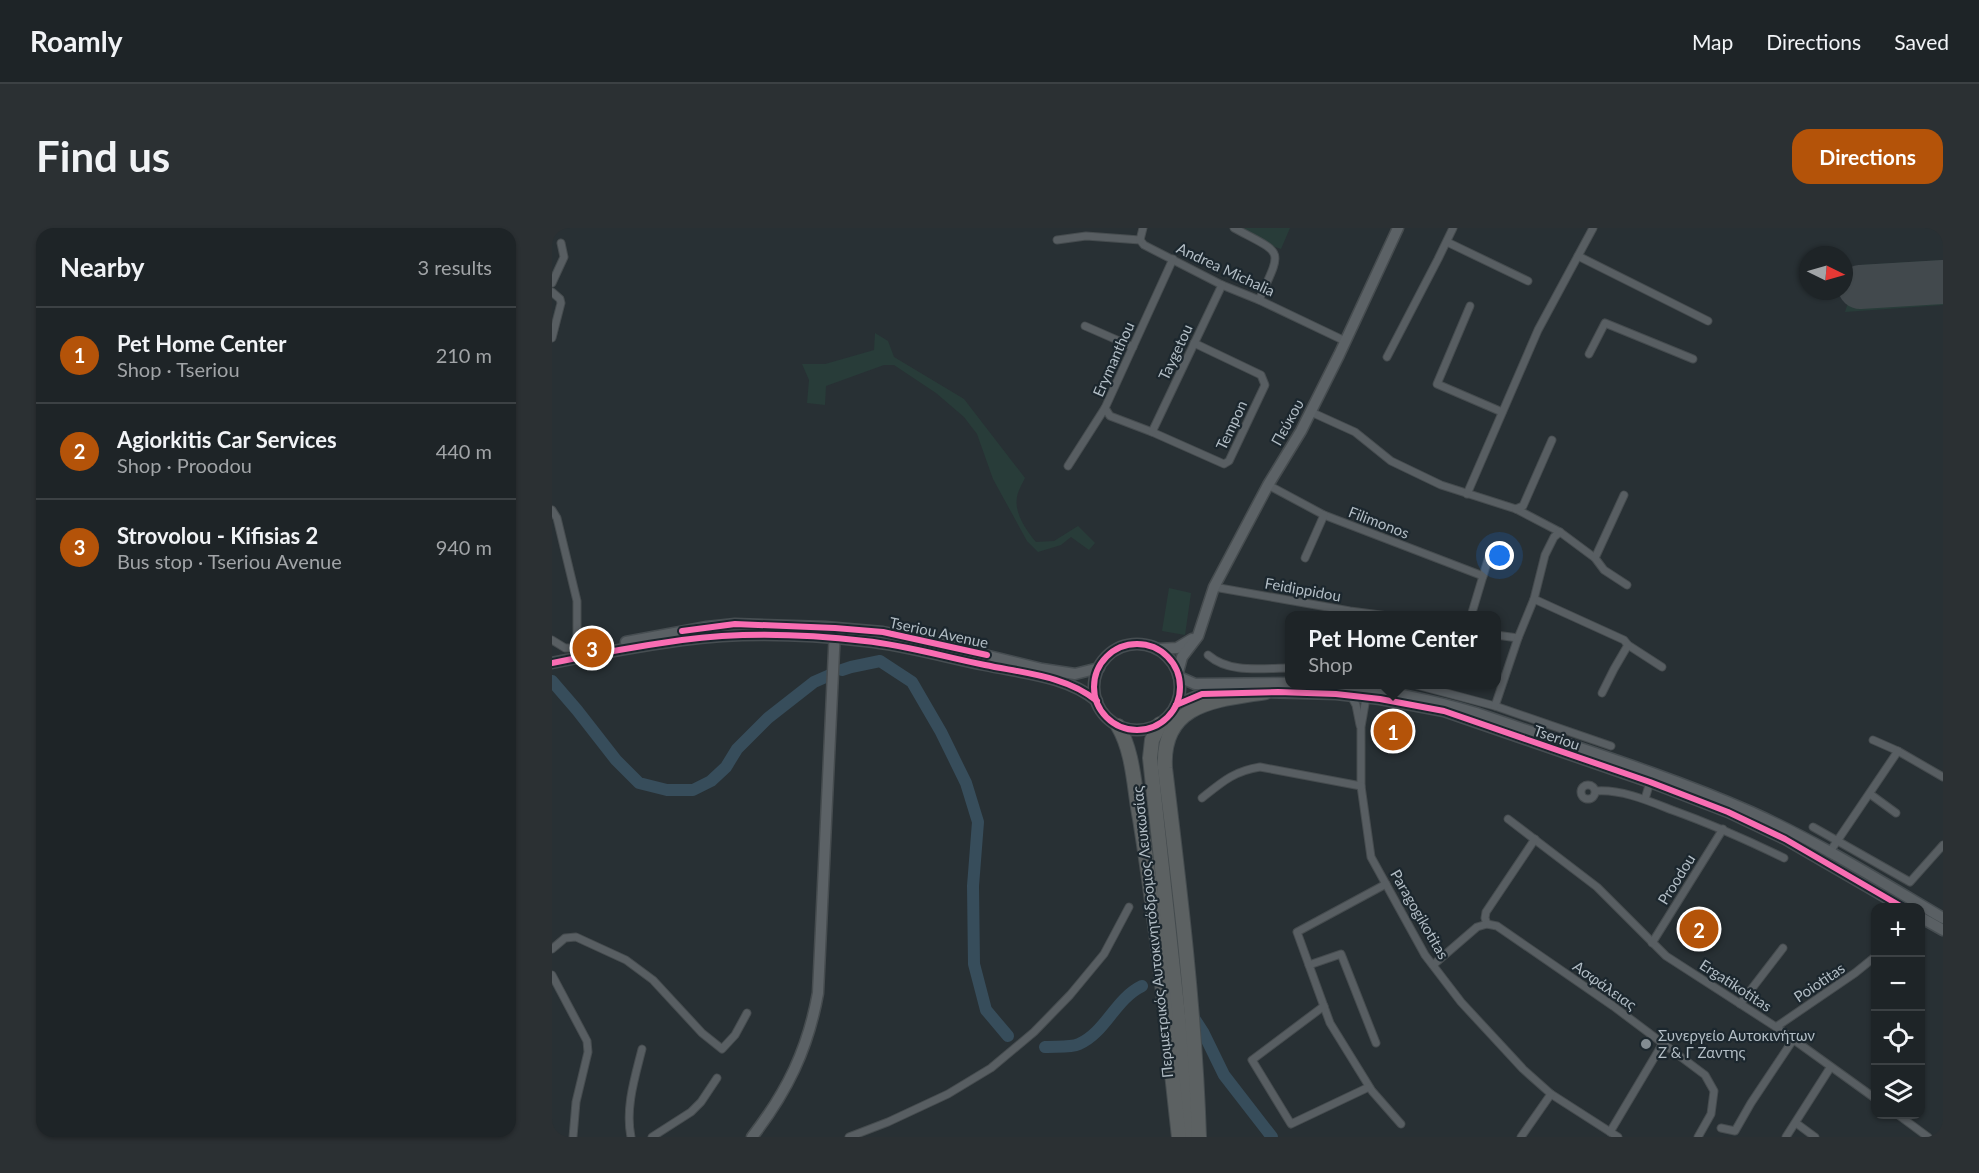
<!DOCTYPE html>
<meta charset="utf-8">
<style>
:root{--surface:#1e2427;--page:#2b3033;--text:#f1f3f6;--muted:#a1a4a7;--line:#3c4144;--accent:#b45309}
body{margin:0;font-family:Lato,sans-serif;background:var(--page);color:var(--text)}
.controls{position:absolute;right:18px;bottom:18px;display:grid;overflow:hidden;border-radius:12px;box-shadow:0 2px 4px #0004}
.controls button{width:54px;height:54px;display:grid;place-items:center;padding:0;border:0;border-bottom:2px solid var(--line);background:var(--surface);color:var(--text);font:30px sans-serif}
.compass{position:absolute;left:1247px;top:18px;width:54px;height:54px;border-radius:50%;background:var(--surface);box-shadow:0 2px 4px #0004;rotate:95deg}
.you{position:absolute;left:948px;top:328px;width:21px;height:21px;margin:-15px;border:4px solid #fff;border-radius:50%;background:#1a73e8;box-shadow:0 0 0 9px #1a73e833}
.badge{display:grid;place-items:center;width:39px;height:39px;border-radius:50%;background:var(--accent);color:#fff;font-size:20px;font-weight:700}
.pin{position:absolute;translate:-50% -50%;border:3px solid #fff;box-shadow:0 2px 6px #0006}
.popup{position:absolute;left:733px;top:383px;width:216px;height:78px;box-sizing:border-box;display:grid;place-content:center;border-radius:12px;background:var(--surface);filter:drop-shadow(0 2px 4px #0005);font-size:20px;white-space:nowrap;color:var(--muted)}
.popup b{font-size:22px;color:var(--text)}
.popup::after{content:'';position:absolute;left:50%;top:100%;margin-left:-12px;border:12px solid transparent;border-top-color:var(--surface)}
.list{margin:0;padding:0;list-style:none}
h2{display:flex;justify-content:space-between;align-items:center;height:78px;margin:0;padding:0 24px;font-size:26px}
h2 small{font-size:20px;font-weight:400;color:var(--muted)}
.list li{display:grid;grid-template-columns:39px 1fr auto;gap:18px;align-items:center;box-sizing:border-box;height:96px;padding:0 24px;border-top:2px solid var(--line)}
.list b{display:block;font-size:22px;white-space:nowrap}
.list p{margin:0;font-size:20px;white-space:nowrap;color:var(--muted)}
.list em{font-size:20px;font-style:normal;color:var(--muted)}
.icon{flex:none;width:33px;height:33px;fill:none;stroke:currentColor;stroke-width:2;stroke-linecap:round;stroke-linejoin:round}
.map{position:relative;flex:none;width:1391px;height:909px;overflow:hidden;border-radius:18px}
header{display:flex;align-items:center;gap:36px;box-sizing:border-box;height:84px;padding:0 30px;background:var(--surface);border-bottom:2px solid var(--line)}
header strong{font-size:28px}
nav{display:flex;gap:33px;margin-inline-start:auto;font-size:21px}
.intro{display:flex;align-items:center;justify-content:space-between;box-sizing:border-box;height:144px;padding:0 36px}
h1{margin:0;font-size:42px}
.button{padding:15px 27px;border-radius:18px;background:var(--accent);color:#fff;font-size:21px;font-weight:700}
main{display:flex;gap:36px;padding:0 36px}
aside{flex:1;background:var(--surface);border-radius:18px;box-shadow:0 2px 4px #0004}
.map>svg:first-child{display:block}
.green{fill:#283c39}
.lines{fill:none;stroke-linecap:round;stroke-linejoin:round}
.river{stroke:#374d5b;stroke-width:12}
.runway{stroke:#42494d;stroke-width:44}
.street-casing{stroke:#464c4f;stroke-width:9}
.secondary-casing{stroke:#464c4f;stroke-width:13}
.primary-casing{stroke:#464d51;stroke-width:13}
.highway-casing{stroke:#454c4f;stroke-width:16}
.street{stroke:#585e62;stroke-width:7}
.secondary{stroke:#5c6266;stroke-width:10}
.primary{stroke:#5a6064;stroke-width:10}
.highway{stroke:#5c6162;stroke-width:14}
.cycleway-casing{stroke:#1c272e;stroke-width:10}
.cycleway{stroke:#f96db3;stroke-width:6}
.poi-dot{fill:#828c92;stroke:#1c272e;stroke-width:2}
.labels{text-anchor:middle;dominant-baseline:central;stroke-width:4.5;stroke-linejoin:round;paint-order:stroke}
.street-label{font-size:15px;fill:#b2bdc5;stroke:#1c272e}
.poi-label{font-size:15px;fill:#b2bdc5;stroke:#1c272e;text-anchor:start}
</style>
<header>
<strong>Roamly</strong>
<nav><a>Map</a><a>Directions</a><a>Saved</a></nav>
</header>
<div class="intro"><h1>Find us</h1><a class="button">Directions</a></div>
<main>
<aside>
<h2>Nearby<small>3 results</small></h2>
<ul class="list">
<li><span class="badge">1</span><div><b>Pet Home Center</b><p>Shop · Tseriou</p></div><em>210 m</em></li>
<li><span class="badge">2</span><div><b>Agiorkitis Car Services</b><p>Shop · Proodou</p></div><em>440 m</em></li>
<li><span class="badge">3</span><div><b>Strovolou - Kifisias 2</b><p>Bus stop · Tseriou Avenue</p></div><em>940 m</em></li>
</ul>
</aside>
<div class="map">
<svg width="1391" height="909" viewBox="0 0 1391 909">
<rect width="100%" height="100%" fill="#283034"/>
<!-- green -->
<g class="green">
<path d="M691,0h47l-9,21 -12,-4z"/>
<path d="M1391,32v11l-85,6 -7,23 92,-6v11l-98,7 15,-47z"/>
<path d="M323,105l13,8 6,16 70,42 61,79c-3,6 -7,13 -8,19 -3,16 9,33 19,45l18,-1 24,-15 17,17 -6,7 -18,-13 -10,8 -23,7 -11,-11 -34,-62 -16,-45 -13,-17 -28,-24 -42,-28h-10l-58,21 -1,19 -18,-2 2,-23 -7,-16h23l49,-14z"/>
<path d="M617,360l22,5 -6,42 -23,-4z"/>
</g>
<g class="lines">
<!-- river -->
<g class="river">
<path d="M290,442l9,-3 29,-6 32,21 29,50 25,51 12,39 -5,64 1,78 12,46 22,26"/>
<path d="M0,453l25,29 39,50 23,23 28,7h26l18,-9 15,-14 11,-18 31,-31 46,-36 16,-7"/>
<path d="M640,787l11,17 21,43 48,62"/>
<path d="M493,819c10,-1 25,1 34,-3 27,-12 36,-45 63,-58"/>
</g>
<!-- runway -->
<path class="runway" d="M1308,59l83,-5"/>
<!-- street casing -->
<g class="street-casing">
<g id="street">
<path d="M682,0c50,27 49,19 25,72"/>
<path d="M505,12l29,-4 54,4 4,5 78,40 37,15 86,41"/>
<path d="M588,12l3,-12"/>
<path d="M895,14l81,39"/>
<path d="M1026,28l130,65"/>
<path d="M0,55l12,-26 -3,-14"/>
<path d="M0,64l8,7 1,4 -9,35"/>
<path d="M918,78l-33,78 65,28"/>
<path d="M533,98l48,21"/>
<path d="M1037,126l16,-31 88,36"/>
<path d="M835,129l51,-98 15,-31"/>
<path d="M553,180l5,8 42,16 72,32 5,-3 36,-76 -4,-10 -67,-32"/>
<path d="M759,184l44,20 36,29 50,24 75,24 44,23 35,26 9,12 23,15"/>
<path d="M600,204l70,-147"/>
<path d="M516,238l37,-58 68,-149"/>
<path d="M716,257l56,30 159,61"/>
<path d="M915,266l71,-164 55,-102"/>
<path d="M964,281l7,-3 29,-66"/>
<path d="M0,282l5,8 20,83v40l-6,7h-6l-13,-8"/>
<path d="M753,330l19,-43"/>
<path d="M1043,330l29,-63"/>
<path d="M662,359l136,24 38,5"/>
<path d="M982,371l90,41 4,5 34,22"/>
<path d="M919,388l18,-60"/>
<path d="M944,407l22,3"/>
<path d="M656,427c22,19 54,13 82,13"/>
<path d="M861,456l82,22 116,40"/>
<path d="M1050,465l12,-24 14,-24"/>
<path d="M799,468l5,9 4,20"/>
<path d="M814,470l-5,29v59l10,71 54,98 36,47 62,67 28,25 67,43"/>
<path d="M943,478l23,-68 16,-39 11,-44 9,-18 6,-5"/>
<path d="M1321,512l25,11 45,26"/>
<circle cx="1036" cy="564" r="7"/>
<path d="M1044,563c25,-2 53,10 76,19 39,14 75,30 112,48"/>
<path d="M1318,566l26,19"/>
<path d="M650,570c20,-16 32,-27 58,-31l101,19"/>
<path d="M1093,571l5,-17"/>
<path d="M956,591l89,68 69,69 110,71 100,72"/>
<path d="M1261,599l97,55 33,-37"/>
<path d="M1277,625l69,-102"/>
<path d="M834,656l-89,48 33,91 42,68 29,33"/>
<path d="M935,696l-2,-6 1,-6 49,-73"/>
<path d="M1100,715l71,-114"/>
<path d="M0,721l13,-11 11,-1 50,23 27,20 49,53 20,16 13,-14 12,-22"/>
<path d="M757,737l32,-11 35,89"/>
<path d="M881,737l44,-38 10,-3 10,2 116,80 92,69 9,16 -3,23 -13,23"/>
<path d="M0,747l35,66 1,11 -12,50 -3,35"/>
<path d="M1188,776l43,-56"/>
<path d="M772,778l-72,54 39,64 78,-37"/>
<path d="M1224,799l79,-54 21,-17"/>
<path d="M1345,886l31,23"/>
<path d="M1244,895l19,14"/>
<path d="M1169,900l14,3 16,-28 42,-63"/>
<path d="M1058,904l53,-89"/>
<path d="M79,909c-6,-29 4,-60 11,-88"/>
<path d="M100,909l39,-25 10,-10 16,-24"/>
<path d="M297,909l39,-15 60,-28 43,-26 43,-36 36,-37 34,-41 25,-47"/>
<path d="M969,909l30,-43"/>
<path d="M1234,909l44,-69"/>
</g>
</g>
<!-- secondary casing -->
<g class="secondary-casing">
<g id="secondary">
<path d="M606,421l19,-1 15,-9"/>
<path d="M626,444l4,-15 16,-21 16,-49 54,-102 33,-54 38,-76 59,-127"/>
<path d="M200,909c35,-45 56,-88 66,-144l17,-364"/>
</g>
</g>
<!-- primary casing -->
<g class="primary-casing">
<g id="primary">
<path d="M74,414l81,-15 28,-3 90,3 58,5 40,8 119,29 33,5 24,-6"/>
<circle cx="585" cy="459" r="43"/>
<path d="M0,435c43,-9 87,-17 130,-23 60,-8 123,-6 183,1 40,4 80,16 120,24 38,8 82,11 112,36"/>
<path d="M627,449l16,7 95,-1"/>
<path d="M780,456c49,6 97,15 144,29 92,32 186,60 275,99 67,30 129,69 192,106"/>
<path d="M709,464l75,2 44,5 64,12 206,71 78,30 57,27 119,69"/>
<path d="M624,477l26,-11 34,-2"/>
<path d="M1368,689l23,13"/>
</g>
</g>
<!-- highway casing -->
<g class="highway-casing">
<g id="highway">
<path d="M608,496l-8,16 -2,18 41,377"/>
<path d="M566,498c16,27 16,63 22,93 17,105 27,212 39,318"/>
<path d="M647,909c-4,-123 -19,-246 -34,-369 -4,-66 53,-68 101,-76"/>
</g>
</g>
<!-- street -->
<use href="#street" class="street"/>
<!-- secondary -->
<use href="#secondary" class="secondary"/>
<!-- primary -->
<use href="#primary" class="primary"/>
<!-- highway -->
<use href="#highway" class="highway"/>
<!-- cycleway casing -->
<g class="cycleway-casing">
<g id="cycleway">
<path d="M130,403l53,-7 100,4 48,4 104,23"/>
<circle cx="585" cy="459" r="43"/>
<path d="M0,435c43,-9 87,-17 130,-23 60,-8 123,-6 183,1 40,4 80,16 120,24 38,8 82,11 112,36"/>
<path d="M624,477l26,-11 76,-2 58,2 44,5 64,12 206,71 78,30 57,27 119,69"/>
</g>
</g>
<!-- cycleway -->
<use href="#cycleway" class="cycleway"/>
</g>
<!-- markers -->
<circle class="poi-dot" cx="1094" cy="816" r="6"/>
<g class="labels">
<!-- street labels -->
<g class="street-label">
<text transform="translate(674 41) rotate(25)">Andrea Michalia</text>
<text transform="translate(623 124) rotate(-65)">Taygetou</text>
<text transform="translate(561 131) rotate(-66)">Erymanthou</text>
<text transform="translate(735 194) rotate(-61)">Πεύκου</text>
<text transform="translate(679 197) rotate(-65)">Tempon</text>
<text transform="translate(827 294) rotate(21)">Filimonos</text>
<text transform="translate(751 361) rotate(10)">Feidippidou</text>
<text transform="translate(387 404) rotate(12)">Tseriou Avenue</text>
<text transform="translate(1005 509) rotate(19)">Tseriou</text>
<text transform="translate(1124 651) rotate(-58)">Proodou</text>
<text transform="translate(868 686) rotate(60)">Paragogikotitas</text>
<text transform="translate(600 704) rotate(-96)">Περιμετρικός Αυτοκινητόδρομος Λευκωσίας</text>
<text transform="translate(1267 754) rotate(-34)">Poiotitas</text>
<text transform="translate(1053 757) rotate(35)">Ασφάλειας</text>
<text transform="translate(1184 757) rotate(33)">Ergatikotitas</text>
</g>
<!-- poi labels -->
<g class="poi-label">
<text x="1106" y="807">Συνεργείο Αυτοκινήτων<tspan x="1106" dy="17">Ζ &amp; Γ Ζαντης</tspan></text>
</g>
</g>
</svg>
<div class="controls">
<button>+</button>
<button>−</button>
<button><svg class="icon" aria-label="locate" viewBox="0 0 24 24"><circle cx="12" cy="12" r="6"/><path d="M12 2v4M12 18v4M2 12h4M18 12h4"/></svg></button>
<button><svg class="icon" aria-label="layers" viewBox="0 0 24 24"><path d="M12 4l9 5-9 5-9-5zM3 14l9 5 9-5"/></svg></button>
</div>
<svg class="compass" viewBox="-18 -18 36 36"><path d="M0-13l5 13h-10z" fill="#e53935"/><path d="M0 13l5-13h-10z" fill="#a1a4a7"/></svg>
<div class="you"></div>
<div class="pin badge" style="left:841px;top:503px">1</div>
<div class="popup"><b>Pet Home Center</b>Shop</div>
<div class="pin badge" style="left:1147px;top:701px">2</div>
<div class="pin badge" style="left:40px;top:420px">3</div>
</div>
</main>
